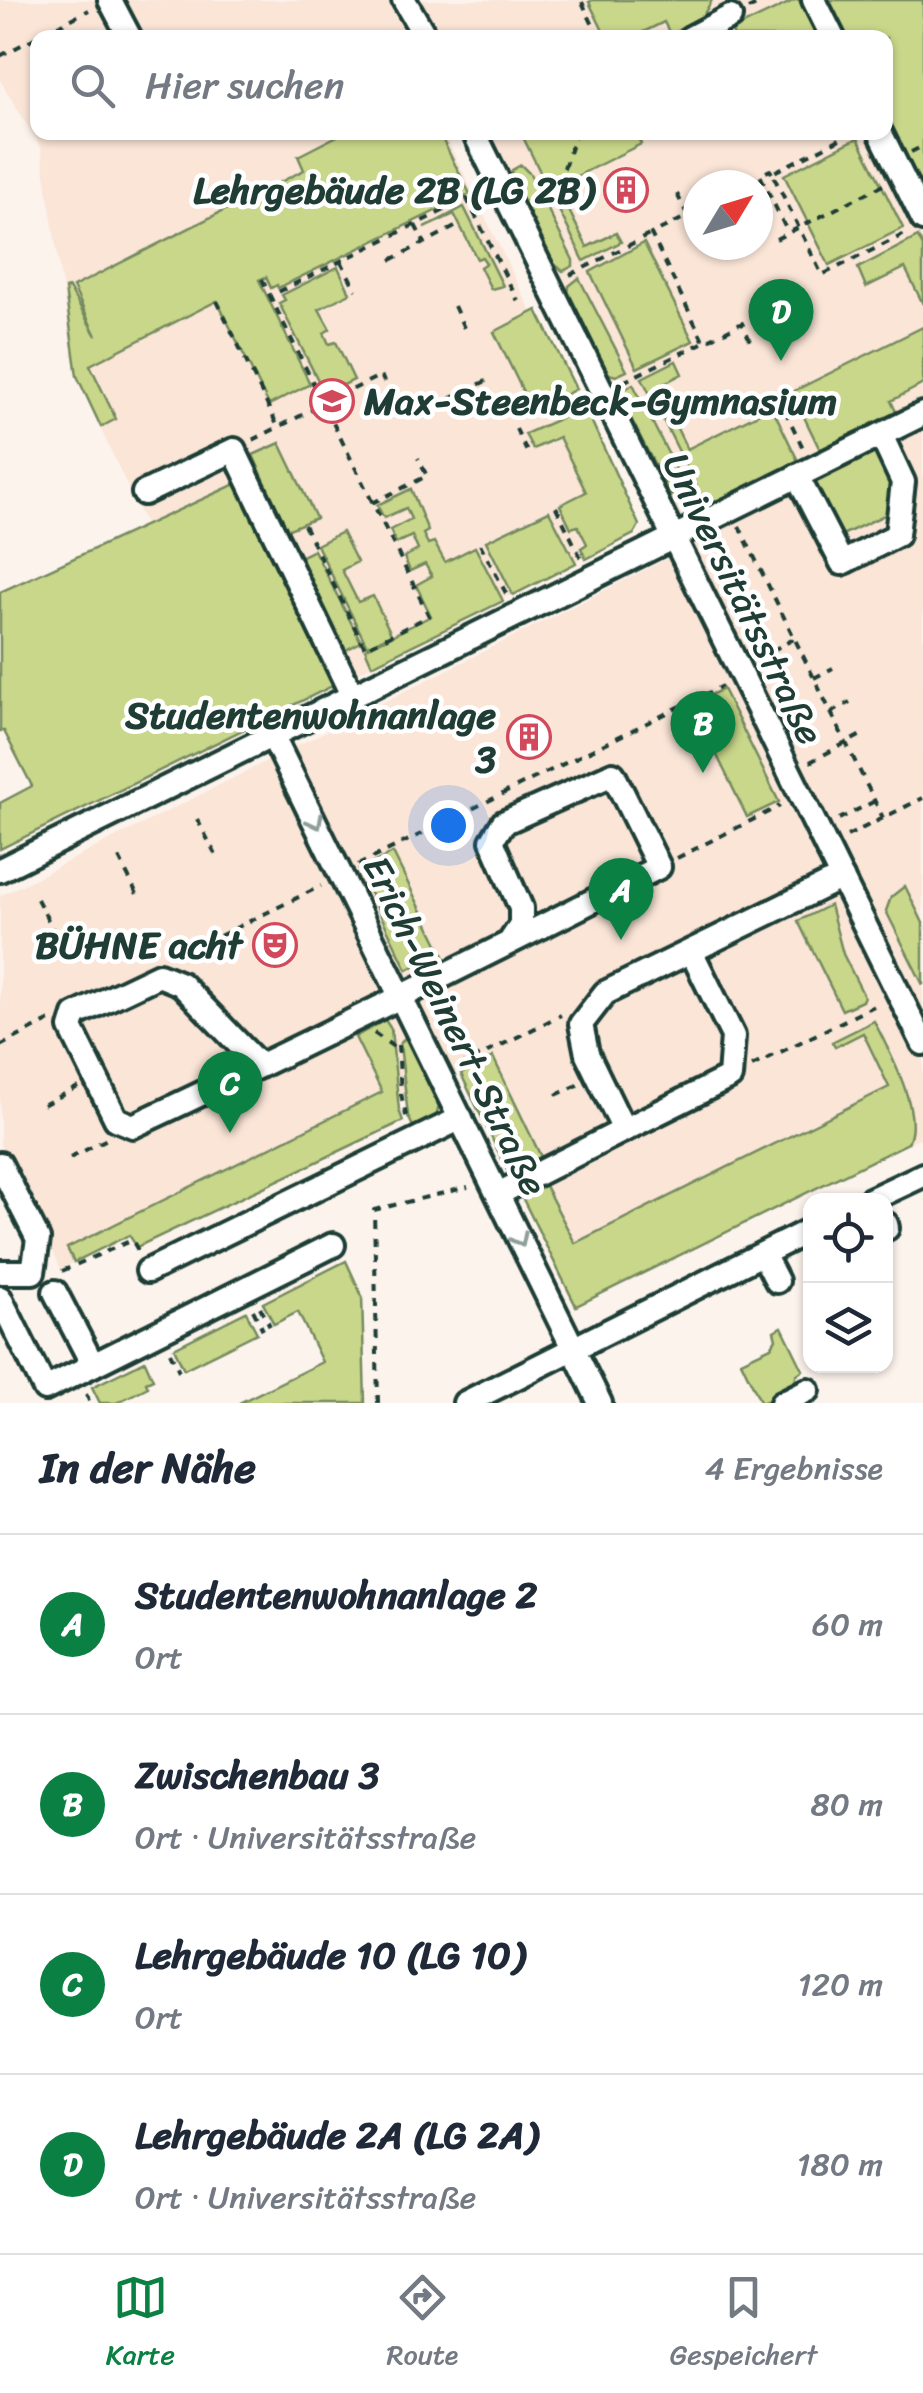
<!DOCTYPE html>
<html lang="de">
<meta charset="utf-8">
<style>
:root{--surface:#fff;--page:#f6f6f7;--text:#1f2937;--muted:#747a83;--line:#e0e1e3;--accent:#0b8043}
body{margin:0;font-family:Sriracha,sans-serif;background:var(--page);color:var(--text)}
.controls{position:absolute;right:30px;bottom:30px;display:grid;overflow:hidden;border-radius:20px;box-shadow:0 2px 8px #0004}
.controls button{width:90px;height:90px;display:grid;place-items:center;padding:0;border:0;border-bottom:2px solid var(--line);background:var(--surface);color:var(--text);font:50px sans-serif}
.compass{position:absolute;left:683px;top:170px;width:90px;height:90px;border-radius:50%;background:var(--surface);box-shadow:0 2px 8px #0004;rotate:52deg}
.you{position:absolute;left:448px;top:825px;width:35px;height:35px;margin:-25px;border:8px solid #fff;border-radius:50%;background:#1a73e8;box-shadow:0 0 0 15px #1a73e833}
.badge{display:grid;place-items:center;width:65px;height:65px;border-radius:50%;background:var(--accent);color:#fff;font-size:32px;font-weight:700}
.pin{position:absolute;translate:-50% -82px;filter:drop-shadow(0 2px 5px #0008)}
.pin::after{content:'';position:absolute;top:52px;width:35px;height:30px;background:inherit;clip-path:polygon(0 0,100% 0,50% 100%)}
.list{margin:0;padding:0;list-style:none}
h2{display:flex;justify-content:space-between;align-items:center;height:130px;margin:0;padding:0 40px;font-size:42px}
h2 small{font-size:32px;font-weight:400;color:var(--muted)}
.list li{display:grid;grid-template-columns:65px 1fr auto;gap:30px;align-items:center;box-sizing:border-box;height:180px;padding:0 40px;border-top:2px solid var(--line)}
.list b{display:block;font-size:38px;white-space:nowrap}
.list p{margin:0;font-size:32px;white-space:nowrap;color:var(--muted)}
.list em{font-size:32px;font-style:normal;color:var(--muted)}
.icon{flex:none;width:55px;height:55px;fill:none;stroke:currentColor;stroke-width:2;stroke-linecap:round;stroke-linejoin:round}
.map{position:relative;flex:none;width:923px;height:1403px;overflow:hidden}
.search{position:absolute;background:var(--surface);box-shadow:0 2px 8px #0004;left:30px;right:30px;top:30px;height:110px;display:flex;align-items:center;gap:25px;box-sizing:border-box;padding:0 35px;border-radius:20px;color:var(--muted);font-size:38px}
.sheet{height:850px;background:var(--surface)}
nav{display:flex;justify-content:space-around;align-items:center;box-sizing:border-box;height:140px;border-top:2px solid var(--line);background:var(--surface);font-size:28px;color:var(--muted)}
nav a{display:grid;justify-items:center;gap:5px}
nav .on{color:var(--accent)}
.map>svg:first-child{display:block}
.built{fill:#fae5d7;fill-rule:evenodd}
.green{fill:#c9d78a;stroke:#748a5f;stroke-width:2.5}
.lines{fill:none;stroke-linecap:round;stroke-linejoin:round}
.minor-casing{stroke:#1f3d34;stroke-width:30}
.path{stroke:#1f3d34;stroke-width:4;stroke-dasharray:8 8;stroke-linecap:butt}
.minor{stroke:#fff;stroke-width:22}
.oneway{stroke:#8f9e9a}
.labels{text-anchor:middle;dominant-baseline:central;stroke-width:9;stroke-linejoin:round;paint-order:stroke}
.poi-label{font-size:38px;font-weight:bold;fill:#1f3d34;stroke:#fff;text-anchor:end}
.street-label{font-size:38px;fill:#1f3d34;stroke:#fff}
</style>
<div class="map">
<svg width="923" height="1403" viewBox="0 0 923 1403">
<rect width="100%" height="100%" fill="#fdf3ed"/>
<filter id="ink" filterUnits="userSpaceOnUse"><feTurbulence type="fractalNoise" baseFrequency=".01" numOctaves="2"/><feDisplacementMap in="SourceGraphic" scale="20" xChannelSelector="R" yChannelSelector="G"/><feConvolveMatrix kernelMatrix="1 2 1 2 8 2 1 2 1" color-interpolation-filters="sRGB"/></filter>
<g filter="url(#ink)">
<!-- built -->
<path class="built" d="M0,0h923v1136l-347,170 -116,-236 -399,199 -61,-124v-249l694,-351 -210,-412 402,-1v-94h-848v94l406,1 194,397 -301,153 -94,-201 -97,44 -70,-150 -35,-228 -41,-68zM698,185h60v60h-60z"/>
<!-- green -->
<g class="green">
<path d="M593,0h119l-15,26 -25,12 -8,-16 -31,15h-27l-17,-35z"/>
<path d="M795,0h4l18,37h-82l-4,-6z"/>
<path d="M829,0h94v190l-37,-76v-76l-38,-1z"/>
<path d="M345,132l94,1 31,61 -192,94 -1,-3 -6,3 -5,-11 -7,3 51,104 -41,21 -52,-104 -127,64 26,54 -15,8 -24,-51 -12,-87 4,-1 27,48 -23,-49 231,-117 -6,-14z"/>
<path d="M521,133h29l2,4 10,-4h73l6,11 -84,42 30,61 29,-14 5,9 -37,19z"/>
<path d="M858,138l45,90 -74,37 -45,-90z"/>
<path d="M521,165l9,9 43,86v6l-10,5 -10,-8 -43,-85 2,-8z"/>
<path d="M464,207l39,79 -12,3 -11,-22 6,-4 -4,-6 -5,2 -23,-45 -30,14z"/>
<path d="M918,237l5,10v57l-18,-36 -39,19 -8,-19z"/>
<path d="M644,243l49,98 -56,27 -47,-96z"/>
<path d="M338,267l12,26 -31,16 11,20 -6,4 5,11 7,-2 18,38 -29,14 -46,-91 6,-3 -3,-5z"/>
<path d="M579,278l48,93 -11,5 -7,-2 -41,-80 1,-8z"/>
<path d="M537,310l39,79 -43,23 -39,-80z"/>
<path d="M923,327v57l-32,17 7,15 -76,38 -30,-62z"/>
<path d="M676,361l6,13 -25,13 30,62 85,-42 28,58 -91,46 -67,-133z"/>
<path d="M633,384l55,109 -10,4 -8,-2 -49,-96 4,-10z"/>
<path d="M585,407l54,118 -5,9 -48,25 -5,-11 6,-4 -9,-18 -7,2 -11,-23 26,-13 -27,-55 -26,12 -8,-15z"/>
<path d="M280,443l36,75 -29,12 -34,-75z"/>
<path d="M878,448l18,32 -7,33 -49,23 -27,-54z"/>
<path d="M242,481l80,168 12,36 -334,164v-46l32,-17 -28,-55h-4v-139z"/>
<path d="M411,489l17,42 -5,3 5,10 6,-2 11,20 30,-15 28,54 -131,64 -7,-16 66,-33 -15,-31 16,-9 -7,-12 -15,7 -6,-14 14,-7 -6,-14 -16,7 -6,-13 21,-11 -5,-11 -22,10 -7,-13z"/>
<path d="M549,511l27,52 -63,32 -27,-54z"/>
<path d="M342,532l15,30 -15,8 16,32 15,-6 18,38 -24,12 -50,-101z"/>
<path d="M314,550l47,92 -21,11 -41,-96z"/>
<path d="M723,689l56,113 -32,15 -55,-113z"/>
<path d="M393,853l55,111 -14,7 -6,-12 -21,11 -48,-100z"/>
<path d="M905,886l18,37v62l-37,-74 5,-14z"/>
<path d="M830,905l13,49 21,42 -2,5 -20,9 -44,-89z"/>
<path d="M385,1020l6,9 8,81 4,11 -266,126 -8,-12 -55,27 -7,-14 315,-156 -27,-55z"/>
<path d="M874,1021c16,32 49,91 34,122l-332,163 -56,-113 23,-11 32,61 314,-156 -26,-54 -28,14 -3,-5z"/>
<path d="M407,1035l32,70 -3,13 -21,13 -7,-15 -8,-72z"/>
<path d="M493,1057l51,106 -29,14 -7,-5 -47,-98z"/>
<path d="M346,1261l16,35 3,107h-126l83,-41 -24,-50 -24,12 -11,-21z"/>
<path d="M246,1312l11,21 -73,36 -10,-21z"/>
<path d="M782,1327l21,43 -7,5 -1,15 -34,13 -20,-42 30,-14 5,-8 -2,-8z"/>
<path d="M145,1361l8,18 -7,3 2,5 -32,16h-16l-8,-16z"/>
</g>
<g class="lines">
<!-- minor casing -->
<g class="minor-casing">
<g id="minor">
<path d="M110,0l20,38"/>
<path d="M404,0l22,38"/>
<path d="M814,0l19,38"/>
<path d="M690,38l40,-21"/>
<path d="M474,132l449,911"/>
<path d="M880,132l43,87"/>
<path d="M797,476l45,87 55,-28 6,-53 -22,-47"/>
<path d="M144,493l90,-43 118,245"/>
<path d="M272,735l328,668"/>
<path d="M0,870l923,-456"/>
<path d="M691,951l42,85 -3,41 -106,53 -37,-76 -6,-30 24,-31 223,-109 14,-6"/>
<path d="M260,1066l-79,-82 -22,-9 -84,40 -4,13 45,91 17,7c177,-83 352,-170 526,-259l-46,-93 -110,49 -11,18 29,67v17l-12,18"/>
<path d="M0,1164l38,75 -5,33h-33"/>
<path d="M498,1194l126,-64"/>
<path d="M870,1200l53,-25"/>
<path d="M886,1224l1,4"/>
<path d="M763,1254l14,27"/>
<path d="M148,1271l313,-153"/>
<path d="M55,1292l38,73"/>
<path d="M0,1298l45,91 288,-144"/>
<path d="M465,1403l345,-173"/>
<path d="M782,1403l26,-13"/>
</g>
</g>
<!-- path -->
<g class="path">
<path d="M582,2l17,36"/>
<path d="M748,9l18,-9"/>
<path d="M0,56l89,-46"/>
<path d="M647,132l6,13"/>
<path d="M854,132l-82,41 50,102 85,-42"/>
<path d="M911,152l12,-6"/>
<path d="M772,173l-2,-3 -10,5 28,58"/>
<path d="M545,194l19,-26 12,-36"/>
<path d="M677,194l11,22 -37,18 53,108 38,-19 11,24"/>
<path d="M415,225l9,17"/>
<path d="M776,239l107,-54"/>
<path d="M391,260l64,-33"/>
<path d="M341,261l15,29"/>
<path d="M570,275l81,-41"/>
<path d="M262,279l8,17"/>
<path d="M217,301l61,126"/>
<path d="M454,306l10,22"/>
<path d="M623,382l81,-40"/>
<path d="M778,396l26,54"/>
<path d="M436,406l54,-27"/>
<path d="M516,429l11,23"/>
<path d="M253,440l128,-65 3,7"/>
<path d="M372,503l55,-27 -9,-18"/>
<path d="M556,507l26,53"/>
<path d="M304,525l61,123 64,-32 -159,-320 197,-97 51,102"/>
<path d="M739,526l144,292"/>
<path d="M480,544l28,53"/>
<path d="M758,658l36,-19"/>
<path d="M814,678l19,-10"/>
<path d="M831,713l19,-11"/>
<path d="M810,762l55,-29"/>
<path d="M197,819l20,38"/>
<path d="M839,819l36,-18"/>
<path d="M847,836l76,-38"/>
<path d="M119,858l19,38"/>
<path d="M677,858l103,-52"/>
<path d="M358,865l364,-179"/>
<path d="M37,899l20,38"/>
<path d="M177,957l144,-71"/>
<path d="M374,1033l24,17"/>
<path d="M398,1045l3,49 6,26"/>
<path d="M0,1046l52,-27"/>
<path d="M752,1066l122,-60"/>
<path d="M458,1067l103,-52"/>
<path d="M556,1095l24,-11"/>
<path d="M43,1105l35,-18"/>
<path d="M70,1158l37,-19"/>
<path d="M62,1271l70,-31 7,12"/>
<path d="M260,1307l10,19"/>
<path d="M253,1310l10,20"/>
<path d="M170,1352l9,19"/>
<path d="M86,1394l4,9"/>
<path d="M378,1403l-4,-193 94,-23"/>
</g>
<!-- minor -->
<use href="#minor" class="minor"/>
</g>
<!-- one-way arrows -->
<defs><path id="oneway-chevron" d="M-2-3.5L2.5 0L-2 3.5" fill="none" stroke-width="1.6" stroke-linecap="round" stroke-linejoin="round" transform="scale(2.5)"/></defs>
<g class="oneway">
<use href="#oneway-chevron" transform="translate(316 822) rotate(63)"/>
<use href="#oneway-chevron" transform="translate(520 1240) rotate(64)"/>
</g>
</g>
<!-- icons -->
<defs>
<g id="building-ring" transform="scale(2.25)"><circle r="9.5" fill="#fff" stroke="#d1495b" stroke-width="1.5"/><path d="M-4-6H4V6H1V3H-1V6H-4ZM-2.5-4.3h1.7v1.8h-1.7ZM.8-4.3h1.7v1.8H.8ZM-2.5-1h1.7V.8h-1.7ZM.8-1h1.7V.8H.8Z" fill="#d1495b"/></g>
<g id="school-ring" transform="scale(2.25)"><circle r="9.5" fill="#fff" stroke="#d1495b" stroke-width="1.5"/><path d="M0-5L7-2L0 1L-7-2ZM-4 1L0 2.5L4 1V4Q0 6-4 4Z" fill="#d1495b"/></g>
<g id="theatre-ring" transform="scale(2.25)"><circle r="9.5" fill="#fff" stroke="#d1495b" stroke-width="1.5"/><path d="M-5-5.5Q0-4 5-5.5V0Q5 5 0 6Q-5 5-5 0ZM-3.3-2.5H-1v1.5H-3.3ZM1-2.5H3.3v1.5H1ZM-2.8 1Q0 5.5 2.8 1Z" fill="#d1495b"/></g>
</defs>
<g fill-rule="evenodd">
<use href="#building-ring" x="626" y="190"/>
<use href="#school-ring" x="332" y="401"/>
<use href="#building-ring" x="529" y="737"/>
<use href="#theatre-ring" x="275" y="945"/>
</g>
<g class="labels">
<!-- poi labels -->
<g class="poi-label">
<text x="594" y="190">Lehrgebäude 2B (LG 2B)</text>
<text x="364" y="401" text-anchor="start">Max-Steenbeck-Gymnasium</text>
<text x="496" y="715">Studentenwohnanlage<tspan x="496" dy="44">3</tspan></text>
<text x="242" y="945">BÜHNE acht</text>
</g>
<!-- street labels -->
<g class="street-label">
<text transform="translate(743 599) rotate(64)">Universitätsstraße</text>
<text transform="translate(455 1026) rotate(64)">Erich-Weinert-Straße</text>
</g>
</g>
</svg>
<div class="controls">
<button><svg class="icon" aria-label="locate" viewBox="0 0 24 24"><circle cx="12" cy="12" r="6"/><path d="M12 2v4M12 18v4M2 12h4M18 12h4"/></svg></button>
<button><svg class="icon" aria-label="layers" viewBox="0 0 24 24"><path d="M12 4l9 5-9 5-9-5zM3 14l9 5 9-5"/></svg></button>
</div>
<svg class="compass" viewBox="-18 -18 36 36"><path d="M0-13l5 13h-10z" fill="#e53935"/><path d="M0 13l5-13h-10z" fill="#747a83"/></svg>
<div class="you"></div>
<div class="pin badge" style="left:621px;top:940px">A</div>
<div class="pin badge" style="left:703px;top:773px">B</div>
<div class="pin badge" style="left:230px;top:1133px">C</div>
<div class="pin badge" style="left:781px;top:361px">D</div>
<div class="search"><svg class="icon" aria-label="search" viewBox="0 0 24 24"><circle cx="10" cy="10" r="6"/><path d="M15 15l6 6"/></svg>Hier suchen</div>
</div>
<section class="sheet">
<h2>In der Nähe<small>4 Ergebnisse</small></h2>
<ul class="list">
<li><span class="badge">A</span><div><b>Studentenwohnanlage 2</b><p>Ort</p></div><em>60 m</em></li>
<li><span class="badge">B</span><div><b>Zwischenbau 3</b><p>Ort · Universitätsstraße</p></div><em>80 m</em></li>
<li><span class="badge">C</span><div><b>Lehrgebäude 10 (LG 10)</b><p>Ort</p></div><em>120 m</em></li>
<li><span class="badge">D</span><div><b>Lehrgebäude 2A (LG 2A)</b><p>Ort · Universitätsstraße</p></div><em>180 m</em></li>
</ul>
</section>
<nav>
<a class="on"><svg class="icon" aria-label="map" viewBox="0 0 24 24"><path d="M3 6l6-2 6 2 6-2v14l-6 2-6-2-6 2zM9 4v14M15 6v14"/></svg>Karte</a>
<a><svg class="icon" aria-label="directions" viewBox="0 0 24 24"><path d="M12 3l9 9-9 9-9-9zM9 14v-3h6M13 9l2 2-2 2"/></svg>Route</a>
<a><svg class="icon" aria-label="saved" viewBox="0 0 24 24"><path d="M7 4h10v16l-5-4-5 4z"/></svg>Gespeichert</a>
</nav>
